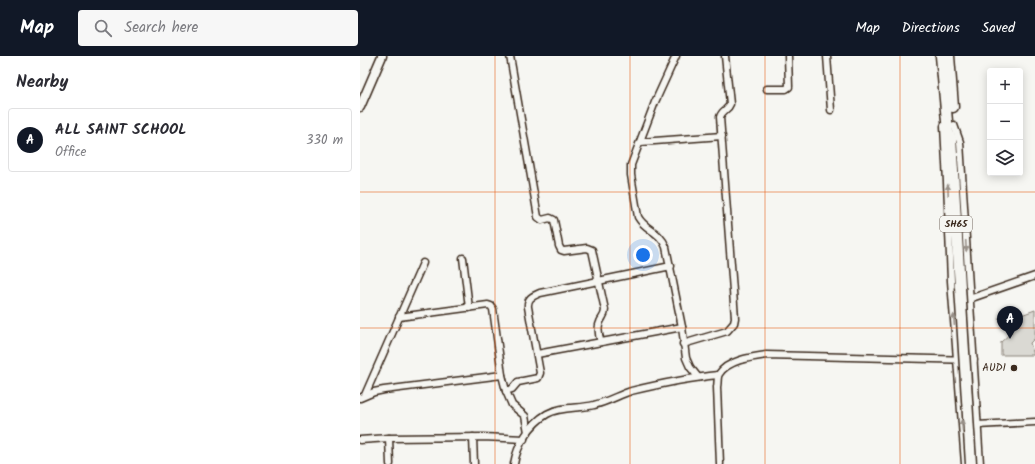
<!DOCTYPE html>
<meta charset="utf-8">
<style>
:root{--surface:#fff;--page:#f7f7f7;--text:#2b2b33;--muted:#7c7c81;--line:#e1e1e2;--accent:#111827}
body{margin:0;font-family:Kalam,sans-serif;background:var(--page);color:var(--text)}
.controls{position:absolute;right:12px;top:12px;display:grid;overflow:hidden;border-radius:4px;box-shadow:0 2px 10px #0003}
.controls button{width:36px;height:36px;display:grid;place-items:center;padding:0;border:0;border-bottom:1px solid var(--line);background:var(--surface);color:var(--text);font:20px sans-serif}
.you{position:absolute;left:283px;top:199px;width:14px;height:14px;margin:-10px;border:3px solid #fff;border-radius:50%;background:#1a73e8;box-shadow:0 0 0 6px #1a73e833}
.badge{display:grid;place-items:center;width:26px;height:26px;border-radius:50%;background:var(--accent);color:#fff;font-size:13px;font-weight:700}
.pin{position:absolute;translate:-50% -33px;filter:drop-shadow(0 1px 2px #0008)}
.pin::after{content:'';position:absolute;top:21px;width:14px;height:12px;background:inherit;clip-path:polygon(0 0,100% 0,50% 100%)}
.list{margin:0;padding:0;list-style:none}
h2{display:flex;justify-content:space-between;align-items:center;height:52px;margin:0;padding:0 16px;font-size:17px}
h2 small{font-size:13px;font-weight:400;color:var(--muted)}
.list li{display:grid;grid-template-columns:26px 1fr auto;gap:12px;align-items:center;box-sizing:border-box;height:64px;margin:0 8px 8px;padding:0 8px;border:1px solid var(--line);border-radius:4px}
.list b{display:block;font-size:15px;white-space:nowrap}
.list p{margin:0;font-size:13px;white-space:nowrap;color:var(--muted)}
.list em{font-size:13px;font-style:normal;color:var(--muted)}
.icon{flex:none;width:22px;height:22px;fill:none;stroke:currentColor;stroke-width:2;stroke-linecap:round;stroke-linejoin:round}
.map{position:relative;flex:none;width:675px;height:408px;overflow:hidden}
header{display:flex;align-items:center;gap:24px;box-sizing:border-box;height:56px;padding:0 20px;background:var(--accent);color:#fff}
header strong{font-size:19px}
nav{display:flex;gap:22px;margin-inline-start:auto;font-size:14px}
.search{width:280px;height:36px;background:var(--page);display:flex;align-items:center;gap:10px;box-sizing:border-box;padding:0 14px;border-radius:4px;color:var(--muted);font-size:15px}
main{display:flex}
aside{flex:1;background:var(--surface)}
.map>svg:first-child{display:block}
.green{fill:#dad9d3;stroke:#8a8278}
.lines{fill:none;stroke-linecap:round;stroke-linejoin:round}
.minor-casing{stroke:#3b2a1e;stroke-width:9}
.tertiary-casing{stroke:#3b2a1e;stroke-width:11}
.primary-casing{stroke:#3b2a1e;stroke-width:13}
.minor{stroke:#f6f6f2;stroke-width:6}
.tertiary{stroke:#f6f6f2;stroke-width:8}
.primary{stroke:#f6f6f2;stroke-width:10}
.primary-bridge-casing{stroke:#3b2a1e;stroke-width:13;stroke-linecap:butt}
.primary-bridge{stroke:#f6f6f2;stroke-width:10}
.oneway{fill:#989088}
.grid{fill:none;stroke:#e8590c;stroke-width:1;stroke-opacity:0.55}
.poi-dot{fill:#3b2a1e;stroke:#f6f6f2;stroke-width:1.5}
.labels{text-anchor:middle;dominant-baseline:central;stroke-width:4;stroke-linejoin:round;paint-order:stroke}
.shield{fill:#f6f6f2;stroke:#73675e;stroke-width:1}
.shield-label{font-size:10px;font-weight:bold;fill:#3b2a1e}
.poi-label{font-size:11px;fill:#3b2a1e;stroke:#f6f6f2;text-anchor:end}
</style>
<header>
<strong>Map</strong>
<div class="search"><svg class="icon" aria-label="search" viewBox="0 0 24 24"><circle cx="10" cy="10" r="6"/><path d="M15 15l6 6"/></svg>Search here</div>
<nav><a>Map</a><a>Directions</a><a>Saved</a></nav>
</header>
<main>
<aside>
<h2>Nearby<small></small></h2>
<ul class="list">
<li><span class="badge">A</span><div><b>ALL SAINT SCHOOL</b><p>Office</p></div><em>330 m</em></li>
</ul>
</aside>
<div class="map">
<svg width="675" height="408" viewBox="0 0 675 408">
<rect width="100%" height="100%" fill="#f6f6f2"/>
<filter id="ink" filterUnits="userSpaceOnUse"><feTurbulence type="fractalNoise" baseFrequency=".025" numOctaves="2"/><feDisplacementMap in="SourceGraphic" scale="8" xChannelSelector="R" yChannelSelector="G"/><feConvolveMatrix kernelMatrix="1 2 1 2 8 2 1 2 1" color-interpolation-filters="sRGB"/></filter>
<g filter="url(#ink)">
<!-- green -->
<path class="green" d="M645,254l11,7 19,-7v28l-5,5 4,12h-33v-13l11,-10 -14,-13z"/>
<g class="lines">
<!-- minor casing -->
<g class="minor-casing">
<g id="minor">
<path d="M150,0l28,161 4,3 8,-2 4,2 5,26 2,4 3,1 23,-3 5,2 13,60c0,6 -3,7 -5,12 -3,6 -1,14 1,20"/>
<path d="M316,0l-21,46 -24,63v10l7,42c8,14 22,14 28,30l16,80 4,31 4,9 8,10"/>
<path d="M467,0l4,54"/>
<path d="M407,33h19l3,-2 -1,-31"/>
<path d="M594,69l6,17 20,322"/>
<path d="M584,70l3,56 4,99 14,183"/>
<path d="M281,86l81,-6"/>
<path d="M103,202l6,50"/>
<path d="M609,243l66,-23"/>
<path d="M39,261l89,-12 3,1 2,3 9,66 4,16 6,14 13,11 3,16"/>
<path d="M323,288l44,-13 7,-8 1,-5 -15,-201c2,-7 8,-7 10,-13l-5,-48"/>
<path d="M177,298l145,-27"/>
<path d="M146,335l6,-2 6,-7 20,-4 2,-5 -12,-66c-1,-9 5,-11 12,-14l131,-27"/>
<path d="M5,339l58,-132"/>
<path d="M0,342l14,-6 10,-2 118,-15"/>
<path d="M617,369l58,-3"/>
<path d="M113,381l1,27"/>
<path d="M0,384l29,-2"/>
<path d="M30,408l-1,-26 94,-1 41,2"/>
<path d="M154,408c3,-19 16,-40 33,-50 14,-8 32,-5 47,-9 13,-3 25,-10 37,-14 29,-7 58,-13 87,-16"/>
<path d="M360,408l-3,-77c1,-4 0,-10 2,-13 9,-14 33,-17 47,-19l208,5"/>
</g>
</g>
<!-- tertiary casing -->
<g class="tertiary-casing">
<path id="tertiary" d="M0,51l22,-51"/>
</g>
<!-- primary casing -->
<g class="primary-casing">
<g id="primary">
<path d="M581,0l7,76 3,6 9,149"/>
<path d="M589,0l4,51"/>
</g>
</g>
<!-- minor -->
<use href="#minor" class="minor"/>
<!-- tertiary -->
<use href="#tertiary" class="tertiary"/>
<!-- primary -->
<use href="#primary" class="primary"/>
<!-- primary-bridge casing -->
<g class="primary-bridge-casing">
<path id="primary-bridge" d="M600,231l11,177"/>
</g>
<!-- primary-bridge -->
<use href="#primary-bridge" class="primary-bridge"/>
</g>
<!-- one-way arrows -->
<defs><path id="oneway-solid" d="M-6-.8H1V-3.2L6.5 0L1 3.2V.8H-6Z"/></defs>
<g class="oneway">
<use href="#oneway-solid" transform="translate(588 134) rotate(-92)"/>
<use href="#oneway-solid" transform="translate(606 190) rotate(87)"/>
<use href="#oneway-solid" transform="translate(594 264) rotate(-94)"/>
<use href="#oneway-solid" transform="translate(602 369) rotate(-95)"/>
</g>
</g>
<!-- grid -->
<path class="grid" d="M135,0v408M270,0v408M405,0v408M540,0v408M0,136h675M0,272h675"/>
<!-- markers -->
<circle class="poi-dot" cx="654" cy="312" r="4"/>
<g class="labels">
<!-- shield labels -->
<rect class="shield" x="580" y="160" width="32" height="16" rx="3"/>
<g class="shield-label">
<text x="596" y="168">SH65</text>
</g>
<!-- poi labels -->
<g class="poi-label">
<text x="646" y="312">AUDI</text>
</g>
</g>
</svg>
<div class="controls">
<button>+</button>
<button>−</button>
<button><svg class="icon" aria-label="layers" viewBox="0 0 24 24"><path d="M12 4l9 5-9 5-9-5zM3 14l9 5 9-5"/></svg></button>
</div>
<div class="you"></div>
<div class="pin badge" style="left:650px;top:283px">A</div>
</div>
</main>
